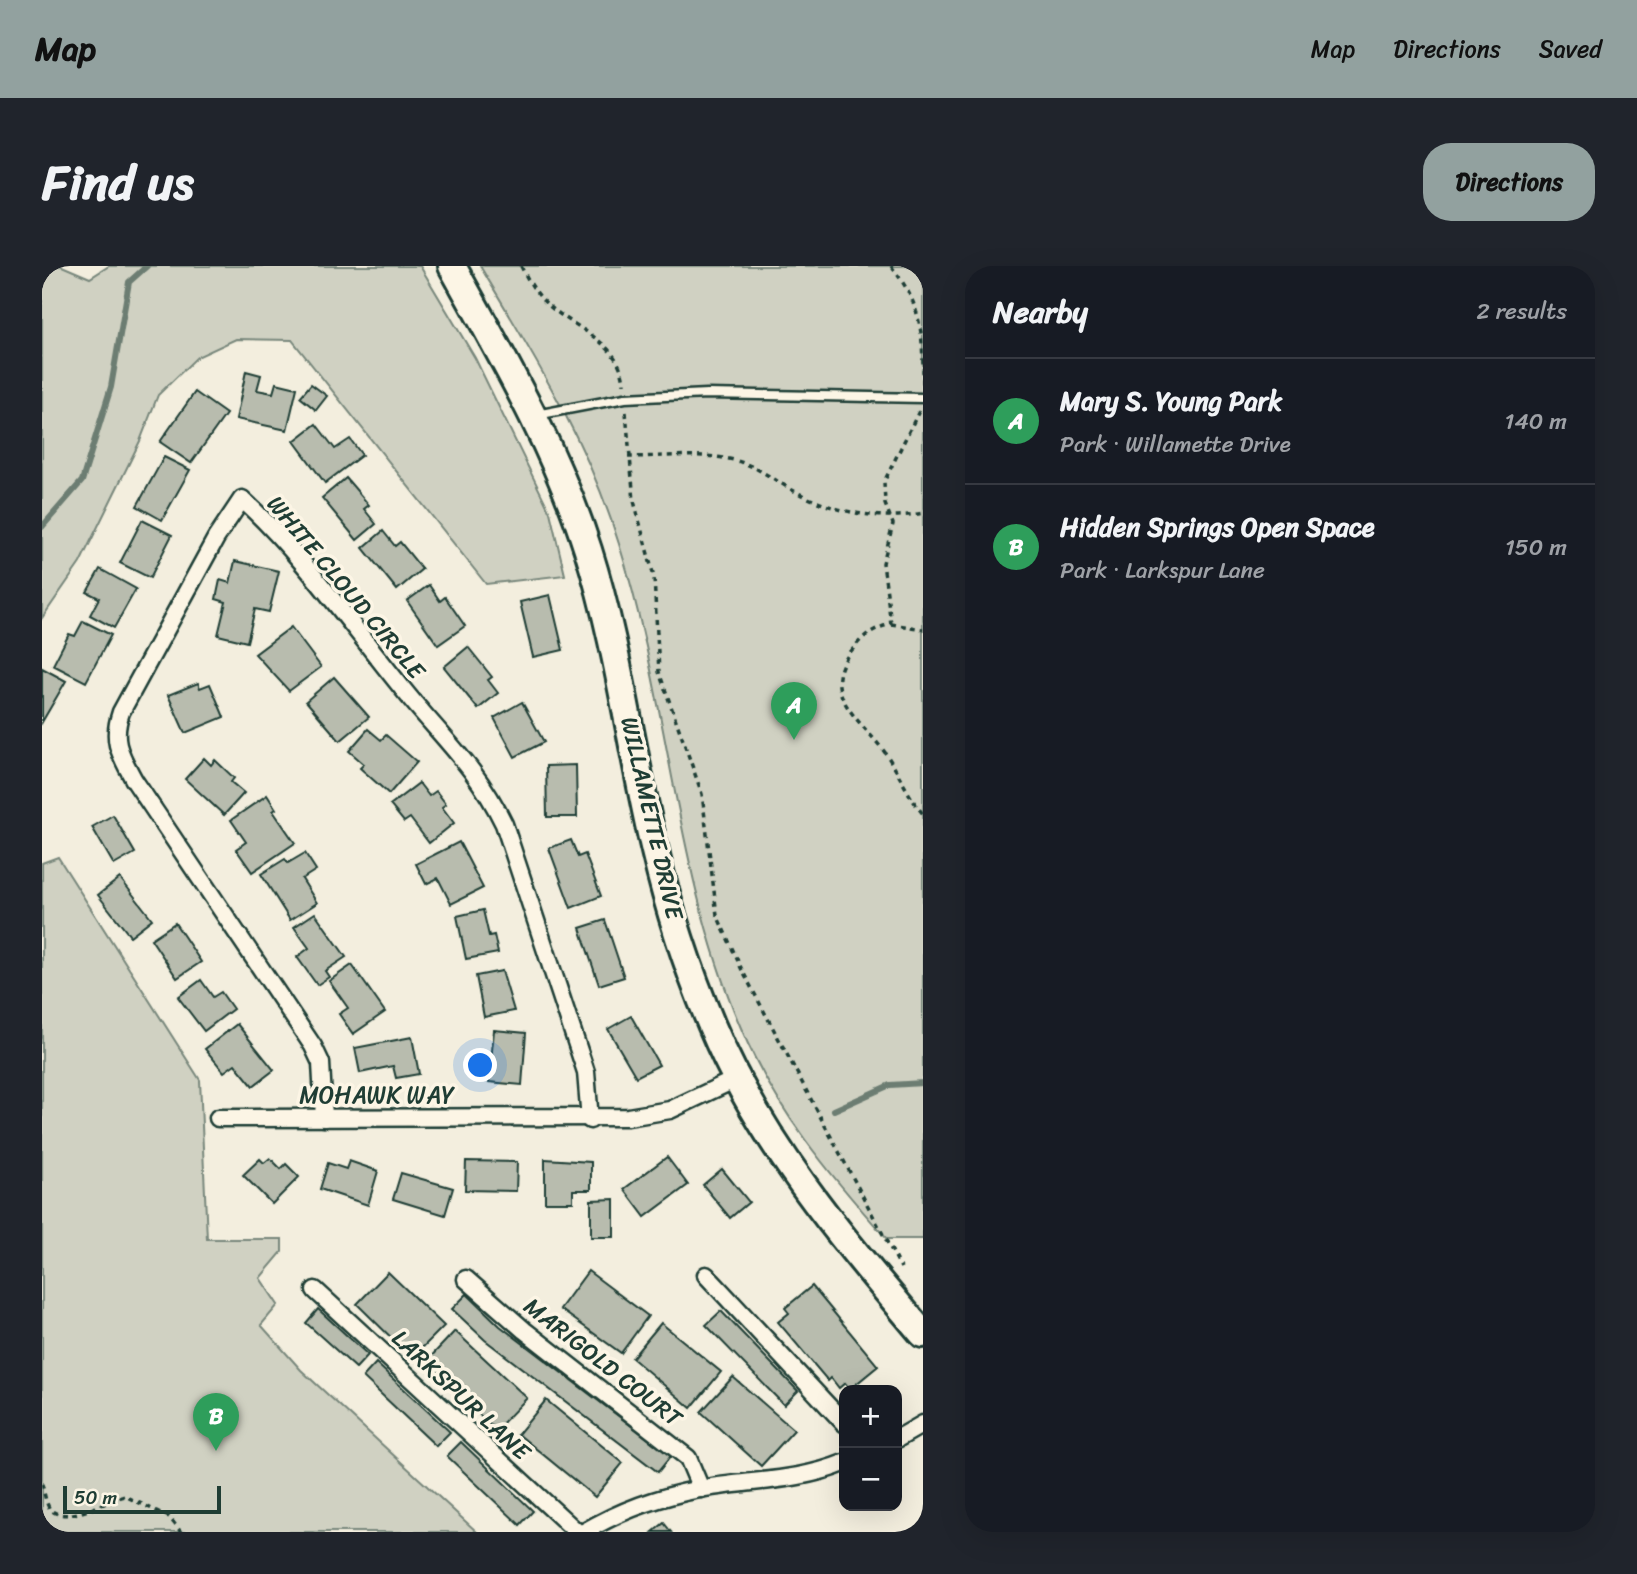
<!DOCTYPE html>
<meta charset="utf-8">
<style>
:root{--surface:#171b24;--page:#20242c;--text:#f1f3f6;--muted:#9ea1a6;--line:#363941;--accent:#92a19f}
body{margin:0;font-family:Sriracha,sans-serif;background:var(--page);color:var(--text)}
.controls{position:absolute;right:21px;bottom:21px;display:grid;overflow:hidden;border-radius:14px;box-shadow:0 7px 28px #0002}
.controls button{width:63px;height:63px;display:grid;place-items:center;padding:0;border:0;border-bottom:2px solid var(--line);background:var(--surface);color:var(--text);font:35px sans-serif}
.scale{position:absolute;left:21px;bottom:18px;width:158px;box-sizing:border-box;padding-left:7px;border:4px solid #1f3d34;border-top:0;font-size:19px;line-height:24px;white-space:nowrap;color:#1f3d34;-webkit-text-stroke:5px #fcf5e5;paint-order:stroke}
.you{position:absolute;left:439px;top:800px;width:24px;height:24px;margin:-18px;border:5px solid #fff;border-radius:50%;background:#1a73e8;box-shadow:0 0 0 10px #1a73e833}
.badge{display:grid;place-items:center;width:46px;height:46px;border-radius:50%;background:var(--accent);color:#fff;font-size:23px;font-weight:700}
.pin{position:absolute;translate:-50% -58px;filter:drop-shadow(0 2px 4px #0008)}
.pin::after{content:'';position:absolute;top:37px;width:24px;height:21px;background:inherit;clip-path:polygon(0 0,100% 0,50% 100%)}
.list{margin:0;padding:0;list-style:none}
h2{display:flex;justify-content:space-between;align-items:center;height:91px;margin:0;padding:0 28px;font-size:30px}
h2 small{font-size:23px;font-weight:400;color:var(--muted)}
.list li{display:grid;grid-template-columns:46px 1fr auto;gap:21px;align-items:center;box-sizing:border-box;height:126px;padding:0 28px;border-top:2px solid var(--line)}
.list b{display:block;font-size:26px;white-space:nowrap}
.list p{margin:0;font-size:23px;white-space:nowrap;color:var(--muted)}
.list em{font-size:23px;font-style:normal;color:var(--muted)}
.map{position:relative;flex:none;width:881px;height:1266px;overflow:hidden;border-radius:28px}
header{display:flex;align-items:center;gap:42px;box-sizing:border-box;height:98px;padding:0 35px;background:var(--accent);color:#111}
header strong{font-size:33px}
nav{display:flex;gap:38px;margin-inline-start:auto;font-size:24px}
.intro{display:flex;align-items:center;justify-content:space-between;box-sizing:border-box;height:168px;padding:0 42px}
h1{margin:0;font-size:49px}
.button{padding:18px 32px;border-radius:28px;background:var(--accent);color:#111;font-size:24px;font-weight:700}
main{display:flex;gap:42px;padding:0 42px}
aside{flex:1;background:var(--surface);border-radius:28px;box-shadow:0 7px 28px #0002}
.map>svg:first-child{display:block}
.green{fill:#d0d1c2;stroke:#78877b;stroke-width:2}
.lines{fill:none;stroke-linecap:round;stroke-linejoin:round}
.stream{stroke:#6c7d72;stroke-width:6}
.building{fill:#b8bcae;stroke:#1f3d34;stroke-width:2}
.service-casing{stroke:#1f3d34;stroke-width:13}
.minor-casing{stroke:#1f3d34;stroke-width:21}
.primary-casing{stroke:#1f3d34;stroke-width:32}
.path{stroke:#1f3d34;stroke-width:3.5;stroke-dasharray:5 5;stroke-linecap:butt}
.service{stroke:#fcf5e5;stroke-width:8}
.minor{stroke:#fcf5e5;stroke-width:16}
.primary{stroke:#fcf5e5;stroke-width:26}
.labels{text-anchor:middle;dominant-baseline:central;stroke-width:7;stroke-linejoin:round;paint-order:stroke}
.street-label{font-size:24px;fill:#1f3d34;stroke:#fcf5e5}
</style>
<header>
<strong>Map</strong>
<nav><a>Map</a><a>Directions</a><a>Saved</a></nav>
</header>
<div class="intro"><h1>Find us</h1><a class="button">Directions</a></div>
<main>
<div class="map">
<svg width="881" height="1266" viewBox="0 0 881 1266">
<rect width="100%" height="100%" fill="#f3eede"/>
<filter id="ink" filterUnits="userSpaceOnUse"><feTurbulence type="fractalNoise" baseFrequency=".0143" numOctaves="2"/><feDisplacementMap in="SourceGraphic" scale="14" xChannelSelector="R" yChannelSelector="G"/><feConvolveMatrix kernelMatrix="1 2 1 2 8 2 1 2 1" color-interpolation-filters="sRGB"/></filter>
<g filter="url(#ink)">
<!-- green -->
<g class="green">
<path d="M0,0h20l28,12 19,-12h311l55,92 75,154 15,63 -79,9 -194,-244 -56,-1 -39,18 -39,38 -18,46 -60,122 -38,55z"/>
<path d="M438,0h443v973h-36c-58,-65 -112,-130 -146,-211 -66,-154 -72,-326 -122,-484 -31,-101 -85,-188 -139,-278z"/>
<path d="M16,591l142,223 7,159h75v13l-22,26 18,27 -17,20 40,45 176,162h-435v-669z"/>
</g>
<g class="lines">
<!-- stream -->
<g class="stream">
<path d="M0,261l40,-46 29,-94 18,-105 18,-16"/>
<path d="M792,844l56,-25 33,-2"/>
</g>
</g>
<!-- building -->
<g class="building">
<path d="M204,105l15,4 -4,15 16,3 3,-10 21,5 -10,42 -51,-11z"/>
<path d="M269,118l16,12 -11,14 -16,-13z"/>
<path d="M153,126l31,22 -35,49 -31,-21z"/>
<path d="M274,158l19,25 15,-10 12,16 -37,28 -31,-42z"/>
<path d="M122,191l26,13 -28,50 -25,-14z"/>
<path d="M304,212l23,27 -5,4 12,15 -19,16 -35,-42z"/>
<path d="M100,254l30,15 -22,43 -30,-15z"/>
<path d="M341,265l12,15 5,-4 22,27 -25,21 -34,-42z"/>
<path d="M193,295l44,10 -10,41 -14,-3 -8,33 -29,-7 8,-33 -10,-3 4,-19 10,3z"/>
<path d="M58,303l36,20 -22,39 -24,-13 9,-17 -12,-6z"/>
<path d="M387,319l11,16 5,-4 20,29 -27,19 -31,-44z"/>
<path d="M508,329l13,55 -30,7 -13,-55z"/>
<path d="M41,355l28,14 -25,47 -33,-17 16,-31 6,2z"/>
<path d="M249,361l30,40 -32,24 -34,-37z"/>
<path d="M426,381l24,30 -4,3 10,13 -20,16 -34,-42z"/>
<path d="M0,402l24,13 -24,41z"/>
<path d="M292,411l35,40 -29,24 -34,-40z"/>
<path d="M156,417l2,5 10,-4 14,33 -39,16 -17,-38z"/>
<path d="M480,436l22,40 -29,15 -21,-39z"/>
<path d="M326,463l13,11 5,-5 31,27 -28,32 -29,-26 4,-4 -15,-13z"/>
<path d="M162,492l7,7 4,-5 19,18 -3,4 13,11 -20,22 -39,-36z"/>
<path d="M534,499l1,52h-30l-1,-51z"/>
<path d="M377,517l10,13 7,-5 10,13 -4,3 12,16 -25,20 -19,-25 -6,4 -14,-17z"/>
<path d="M225,529l9,14 -3,2 22,32 -43,29 -16,-23 10,-7 -15,-22z"/>
<path d="M71,549l22,38 -21,12 -22,-38z"/>
<path d="M529,574l7,17 7,-3 16,42 -30,12 -22,-60z"/>
<path d="M417,576l24,46 -32,16 -13,-26 -12,6 -10,-20z"/>
<path d="M263,587l11,17 -14,9 15,24 -27,17 -29,-46 24,-15 3,4z"/>
<path d="M78,612l32,41 -22,17 -32,-41z"/>
<path d="M441,644l6,26 5,-1 4,18 -32,6 -9,-43z"/>
<path d="M273,647l31,44 -21,14 4,6 -12,8 -20,-28 12,-9 -15,-21z"/>
<path d="M563,654l19,57 -25,8 -19,-57z"/>
<path d="M133,657l26,39 -24,16 -26,-39z"/>
<path d="M310,699l33,47 -32,22 -14,-20 9,-6 -19,-27z"/>
<path d="M460,705l12,40 -30,6 -8,-41z"/>
<path d="M159,714l12,17 8,-5 12,17 -29,22 -26,-34z"/>
<path d="M589,750l28,49 -23,12 -28,-48z"/>
<path d="M195,758l37,46 -21,16 -18,-22 -11,8 -19,-23z"/>
<path d="M452,764l32,3 -4,52 -33,-3z"/>
<path d="M370,771l7,37 -23,4 -3,-12 -33,7 -5,-25z"/>
<path d="M625,891l21,28 -43,32 -21,-28z"/>
<path d="M228,892l11,11 5,-5 13,13 -27,27 -29,-29 17,-16 4,4z"/>
<path d="M503,893l46,3v28h-18v12h-28z"/>
<path d="M307,895l29,10 -10,34 -48,-16 8,-26 18,6z"/>
<path d="M424,895l51,1 -1,29 -51,-1z"/>
<path d="M680,903l27,33 -19,16 -27,-33z"/>
<path d="M359,907l52,15 -8,27 -52,-16z"/>
<path d="M572,933v38h-23v-37z"/>
<path d="M546,1005l60,45 -27,37 -61,-44z"/>
<path d="M346,1006l56,54 -32,32 -55,-54z"/>
<path d="M770,1020l66,80 -28,23 -5,-6 -6,5 -8,-10 -3,3 -50,-59 11,-9 -4,-5z"/>
<path d="M425,1028l33,32 171,130 -13,16 -173,-132 -33,-31z"/>
<path d="M276,1043l50,46 -12,13 -50,-45z"/>
<path d="M679,1045l77,80 -14,14 -78,-80z"/>
<path d="M619,1057l60,49 -30,36 -59,-50z"/>
<path d="M413,1065l72,67 -31,32 -72,-66z"/>
<path d="M334,1097l74,69 -14,14 -73,-69z"/>
<path d="M691,1111l61,53 -33,36 -60,-54z"/>
<path d="M504,1134l77,63 -28,34 -77,-63z"/>
<path d="M419,1176l72,69 -13,14 -73,-69z"/>
<path d="M622,1257l7,9h-18z"/>
</g>
<g class="lines">
<!-- service casing -->
<g class="service-casing">
<path id="service" d="M494,149l89,-17 82,-4 216,4"/>
</g>
<!-- minor casing -->
<g class="minor-casing">
<g id="minor">
<path d="M176,852l410,-1 42,-7 68,-32"/>
<path d="M282,852l-3,-55 -8,-17 -179,-266c-14,-26 -23,-39 -13,-68l95,-174 26,-39c60,55 108,125 160,189 39,49 74,78 102,136l82,248 4,48"/>
<path d="M664,1009l138,148"/>
<path d="M424,1013l58,51 164,128 13,31"/>
<path d="M273,1024l262,242"/>
<path d="M855,1173l26,-15"/>
<path d="M542,1266c37,-22 74,-35 116,-43 48,-9 98,-7 144,-26"/>
</g>
</g>
<!-- primary casing -->
<g class="primary-casing">
<path id="primary" d="M410,0c51,92 104,183 136,284 31,98 43,201 67,301 14,60 33,118 57,175 48,116 131,213 211,308"/>
</g>
<!-- path -->
<g class="path">
<path d="M479,0c5,11 13,24 21,33 24,27 79,40 82,85"/>
<path d="M849,0c32,40 32,69 32,118"/>
<path d="M877,145l-35,71 1,22 8,20 -10,39 8,61c-19,5 -27,11 -39,26 -36,43 10,70 34,104 13,19 22,42 37,60"/>
<path d="M584,146l8,89 20,76 5,95 43,122 15,121 25,55 159,298"/>
<path d="M586,191c33,0 87,-6 118,7 18,7 34,20 52,29 39,20 82,28 125,20"/>
<path d="M849,358l32,5"/>
<path d="M0,1218c2,7 4,22 9,26 16,15 57,-10 74,-14l44,21 12,15"/>
</g>
<!-- service -->
<use href="#service" class="service"/>
<!-- minor -->
<use href="#minor" class="minor"/>
<!-- primary -->
<use href="#primary" class="primary"/>
</g>
</g>
<g class="labels">
<!-- street labels -->
<g class="street-label">
<text transform="translate(304 321) rotate(50)">WHITE CLOUD CIRCLE</text>
<text transform="translate(610 552) rotate(77)">WILLAMETTE DRIVE</text>
<text x="335" y="829">MOHAWK WAY</text>
<text transform="translate(561 1096) rotate(38)">MARIGOLD COURT</text>
<text transform="translate(419 1129) rotate(43)">LARKSPUR LANE</text>
</g>
</g>
</svg>
<div class="controls">
<button>+</button>
<button>−</button>
</div>
<div class="scale">50 m</div>
<div class="you"></div>
<div class="pin badge" style="left:752px;top:474px;background:#2e9e5b">A</div>
<div class="pin badge" style="left:174px;top:1185px;background:#2e9e5b">B</div>
</div>
<aside>
<h2>Nearby<small>2 results</small></h2>
<ul class="list">
<li><span class="badge" style="background:#2e9e5b">A</span><div><b>Mary S. Young Park</b><p>Park · Willamette Drive</p></div><em>140 m</em></li>
<li><span class="badge" style="background:#2e9e5b">B</span><div><b>Hidden Springs Open Space</b><p>Park · Larkspur Lane</p></div><em>150 m</em></li>
</ul>
</aside>
</main>
